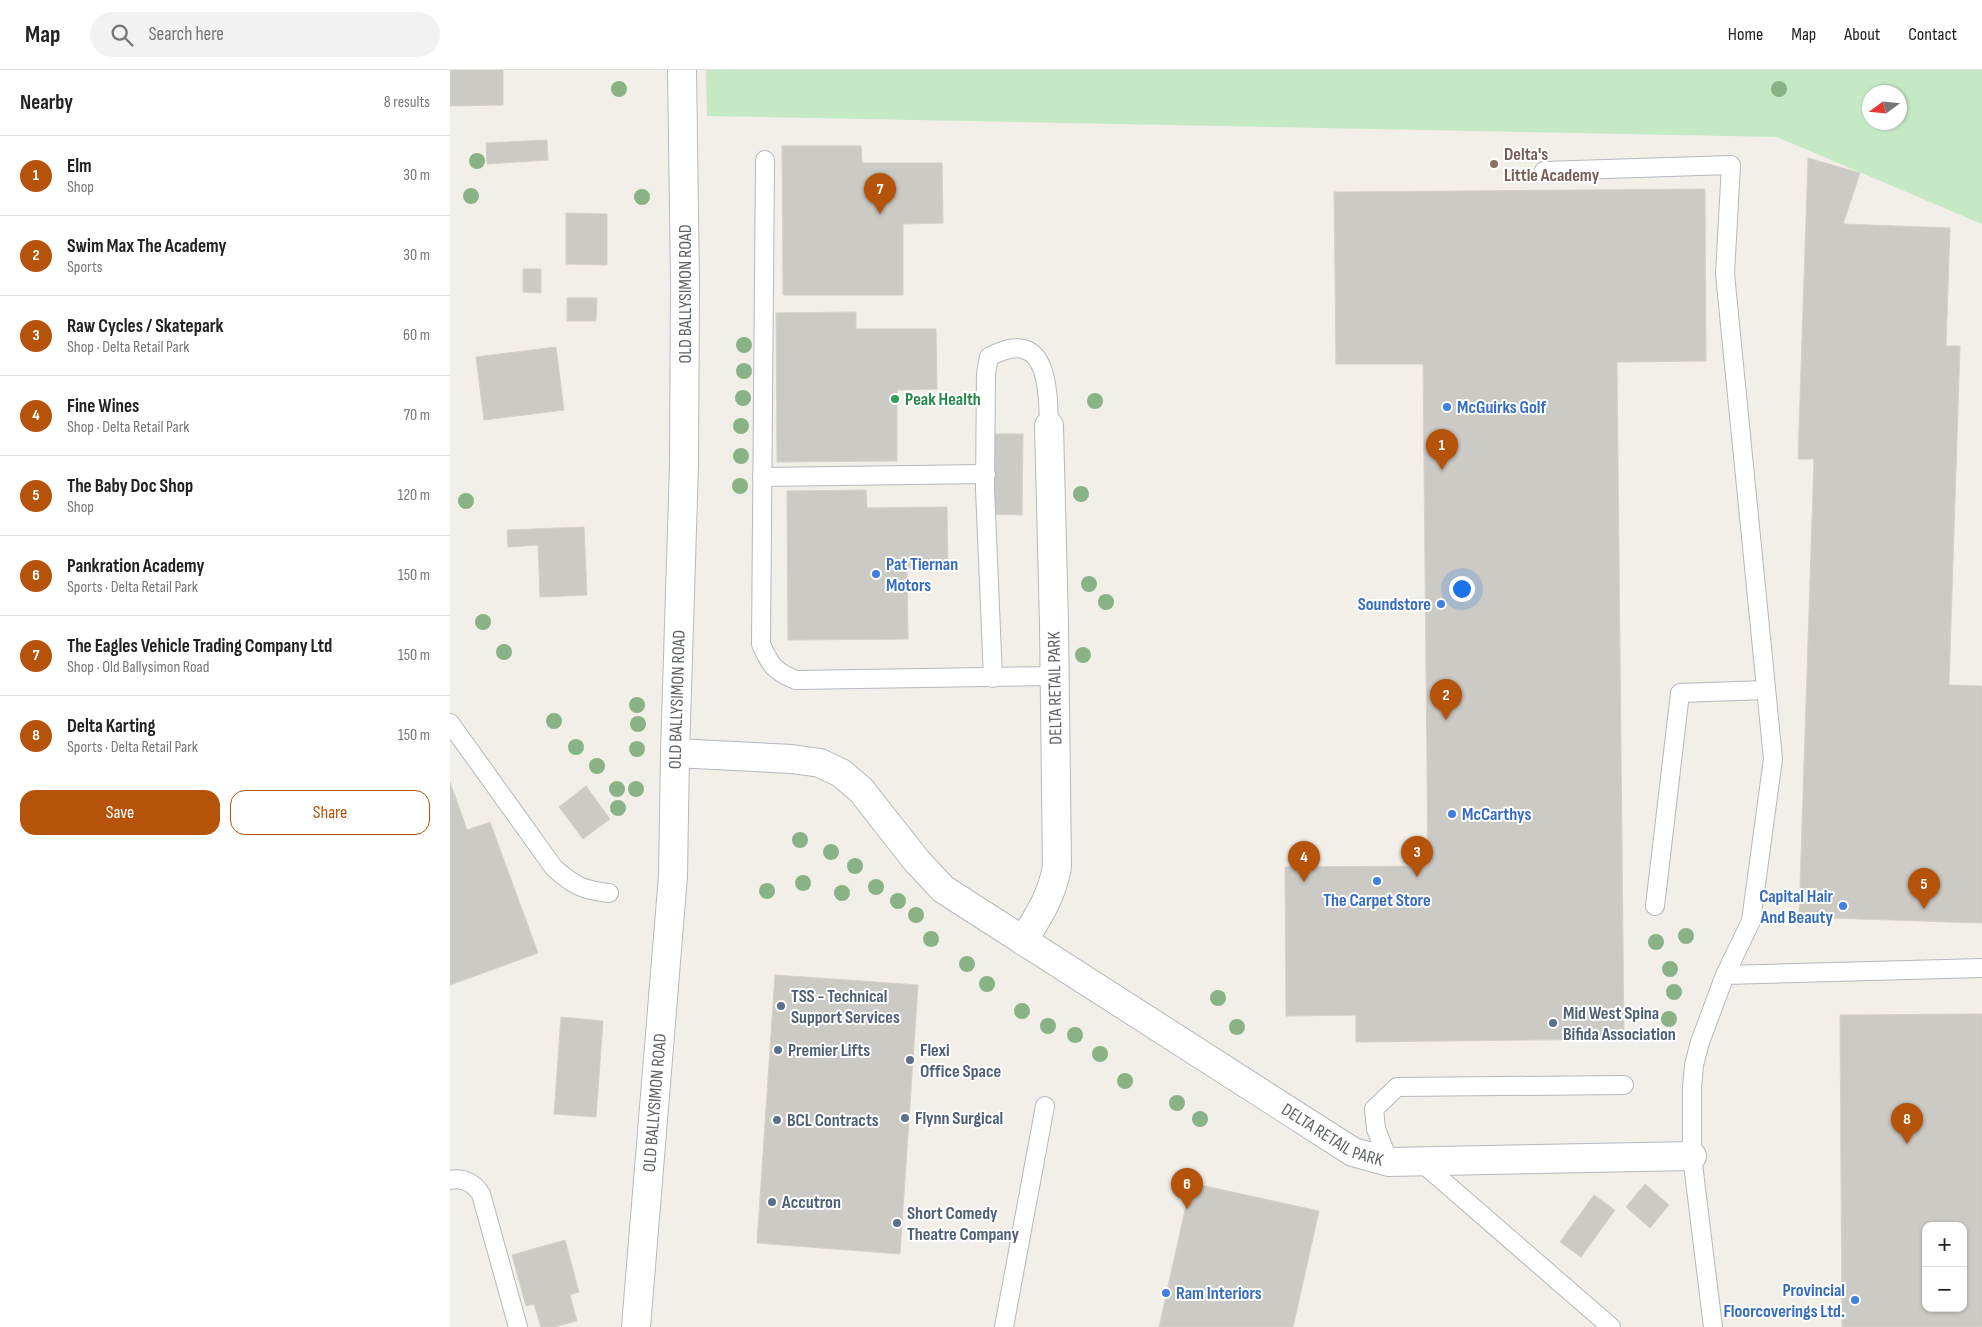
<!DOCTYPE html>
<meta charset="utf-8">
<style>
:root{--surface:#fff;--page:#f2f2f2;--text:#222;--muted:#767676;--line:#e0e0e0;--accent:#b45309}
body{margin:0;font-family:"Sofia Sans Condensed",sans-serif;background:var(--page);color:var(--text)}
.controls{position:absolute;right:15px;bottom:15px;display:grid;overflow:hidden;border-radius:10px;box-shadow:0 1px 4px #0004}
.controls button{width:45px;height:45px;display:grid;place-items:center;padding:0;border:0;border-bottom:1px solid var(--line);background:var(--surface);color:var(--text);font:25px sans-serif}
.compass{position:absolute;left:1412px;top:15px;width:45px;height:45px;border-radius:50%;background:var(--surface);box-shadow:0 1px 4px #0004;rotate:255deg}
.you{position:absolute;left:1011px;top:518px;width:18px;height:18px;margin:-12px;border:4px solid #fff;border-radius:50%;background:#1a73e8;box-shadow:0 0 0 8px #1a73e833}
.badge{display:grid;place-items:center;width:32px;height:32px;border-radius:50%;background:var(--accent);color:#fff;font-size:16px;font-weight:700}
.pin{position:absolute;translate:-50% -41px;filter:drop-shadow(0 1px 2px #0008)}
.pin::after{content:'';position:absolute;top:26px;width:18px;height:15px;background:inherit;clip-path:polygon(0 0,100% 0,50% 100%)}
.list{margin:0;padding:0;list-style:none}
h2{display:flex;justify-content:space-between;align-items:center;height:65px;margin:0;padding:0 20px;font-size:21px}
h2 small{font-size:16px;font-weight:400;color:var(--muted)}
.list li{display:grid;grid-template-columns:32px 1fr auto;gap:15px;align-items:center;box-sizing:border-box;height:80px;padding:0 20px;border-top:1px solid var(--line)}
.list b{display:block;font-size:19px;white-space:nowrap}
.list p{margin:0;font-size:16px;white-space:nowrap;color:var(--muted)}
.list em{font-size:16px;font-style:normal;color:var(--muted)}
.actions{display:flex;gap:10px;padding:15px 20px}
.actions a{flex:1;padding:11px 0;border:1px solid var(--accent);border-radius:15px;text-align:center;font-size:18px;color:var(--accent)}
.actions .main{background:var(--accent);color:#fff}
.icon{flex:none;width:28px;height:28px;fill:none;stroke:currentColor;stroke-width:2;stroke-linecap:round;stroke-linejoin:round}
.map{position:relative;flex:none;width:1532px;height:1257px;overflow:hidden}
header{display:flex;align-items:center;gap:30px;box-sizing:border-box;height:70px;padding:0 25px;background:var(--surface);border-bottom:1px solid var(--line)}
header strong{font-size:24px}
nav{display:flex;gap:28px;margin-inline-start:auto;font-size:18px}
.search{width:350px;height:45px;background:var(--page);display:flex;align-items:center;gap:12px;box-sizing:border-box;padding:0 18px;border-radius:28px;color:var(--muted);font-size:19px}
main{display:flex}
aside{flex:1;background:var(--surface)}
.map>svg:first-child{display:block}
.green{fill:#c5e8c5;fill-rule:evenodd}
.building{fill:#cccac5;stroke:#d6d1c6;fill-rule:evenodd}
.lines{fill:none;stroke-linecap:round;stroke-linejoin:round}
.lane-casing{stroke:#b5b8bc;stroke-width:20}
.street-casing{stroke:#b5b8bc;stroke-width:30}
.secondary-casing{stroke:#b6babf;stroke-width:30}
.lane{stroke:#fff;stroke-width:18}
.street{stroke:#fff;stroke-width:28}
.secondary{stroke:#fff;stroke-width:28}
.tree{fill:#89b387}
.education-dot{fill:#8d6e63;stroke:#fff;stroke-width:2}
.leisure-dot{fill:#2e9e5b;stroke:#fff;stroke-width:2}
.shop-dot{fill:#3f7fe0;stroke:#fff;stroke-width:2}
.service-dot{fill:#5c6f8a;stroke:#fff;stroke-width:2}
.labels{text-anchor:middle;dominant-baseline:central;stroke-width:4;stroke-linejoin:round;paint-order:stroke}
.education-label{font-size:18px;font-weight:bold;fill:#785e54;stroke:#fff;text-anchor:start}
.street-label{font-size:18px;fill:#5f6368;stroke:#fff}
.leisure-label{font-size:18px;font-weight:bold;fill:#27864d;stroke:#fff;text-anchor:start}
.shop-label{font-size:18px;font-weight:bold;fill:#366cbe;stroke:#fff;text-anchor:start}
.service-label{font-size:18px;font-weight:bold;fill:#4e5e75;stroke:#fff;text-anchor:start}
</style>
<header>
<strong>Map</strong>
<div class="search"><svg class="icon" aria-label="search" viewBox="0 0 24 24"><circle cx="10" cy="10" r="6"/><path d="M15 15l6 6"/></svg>Search here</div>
<nav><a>Home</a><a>Map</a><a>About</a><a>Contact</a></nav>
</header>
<main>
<aside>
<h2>Nearby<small>8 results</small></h2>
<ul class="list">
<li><span class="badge">1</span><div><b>Elm</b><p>Shop</p></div><em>30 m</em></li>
<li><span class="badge">2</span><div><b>Swim Max The Academy</b><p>Sports</p></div><em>30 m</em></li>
<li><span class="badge">3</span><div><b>Raw Cycles / Skatepark</b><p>Shop · Delta Retail Park</p></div><em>60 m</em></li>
<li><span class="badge">4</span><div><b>Fine Wines</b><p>Shop · Delta Retail Park</p></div><em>70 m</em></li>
<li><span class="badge">5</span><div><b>The Baby Doc Shop</b><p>Shop</p></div><em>120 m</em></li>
<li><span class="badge">6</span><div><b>Pankration Academy</b><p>Sports · Delta Retail Park</p></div><em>150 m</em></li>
<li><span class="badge">7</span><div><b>The Eagles Vehicle Trading Company Ltd</b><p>Shop · Old Ballysimon Road</p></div><em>150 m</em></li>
<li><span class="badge">8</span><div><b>Delta Karting</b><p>Sports · Delta Retail Park</p></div><em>150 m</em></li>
</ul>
<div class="actions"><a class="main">Save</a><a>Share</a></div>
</aside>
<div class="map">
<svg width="1532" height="1257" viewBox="0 0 1532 1257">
<rect width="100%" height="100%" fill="#f1efe8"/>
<!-- green -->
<path class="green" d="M256,0h1276v154l-205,-87 -1070,-21zM1420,22h30v30h-30z"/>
<!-- building -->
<g class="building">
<path d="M0,0h53v35l-53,1z"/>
<path d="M97,70l1,20 -61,4 -1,-21z"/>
<path d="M332,76h79l1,17h80l1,60 -40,1v71h-120z"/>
<path d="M1358,88l52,15 -17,51 107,4 -4,118h14l-11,339 33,1v237l-183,-6 15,-458h-16z"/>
<path d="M1255,119l1,172 -89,1 7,677 -268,3v-27l-70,1 -1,-149 143,-1 -5,-502h-87l-2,-172z"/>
<path d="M116,143l41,1v51l-41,-1z"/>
<path d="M73,199h18v24l-18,-1z"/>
<path d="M117,228h30l-1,23h-29z"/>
<path d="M406,242v17h80l1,60 -40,1v71l-120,1 -1,-149z"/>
<path d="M106,277l8,63 -80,10 -8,-63z"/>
<path d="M542,364h31l-1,81 -31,-1z"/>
<path d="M416,420l1,18 80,-1 1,61h-41l1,71 -120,1 -1,-149z"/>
<path d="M134,457l3,68 -47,2 -2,-52 -30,2 -1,-17z"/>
<path d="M0,712l17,48 23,-8 48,131 -88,32z"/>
<path d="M136,716l24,33 -27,20 -24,-32z"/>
<path d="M325,905l143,10 -18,269 -143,-11z"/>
<path d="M1532,944v313h-140l-2,-312zM1476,1156h37v82h-37z"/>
<path d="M111,947l42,4 -7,96 -42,-3z"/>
<path d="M741,1113l128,28 -26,116h-134z"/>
<path d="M1195,1114l24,21 -19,23 -24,-21z"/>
<path d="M1144,1125l21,15 -34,47 -21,-15z"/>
<path d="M115,1170l14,52 -9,3 7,26 -23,6h-13l-7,-23 -8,2 -14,-51z"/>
</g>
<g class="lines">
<!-- lane casing -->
<g class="lane-casing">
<g id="lane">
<path d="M315,90l-4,484c9,21 14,28 35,36l259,-4"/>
<path d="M1094,101l187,-6 -6,109 48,485 -22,162 -26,54"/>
<path d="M312,407l224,-3"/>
<path d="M543,608l-8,-189 1,-116 3,-16c58,-31 59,28 60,69"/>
<path d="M0,653l104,145c20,18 29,22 55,25"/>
<path d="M1205,836l25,-213 86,-3"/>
<path d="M939,1092l-13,-33 -2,-20 23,-22 227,-2"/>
<path d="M971,1092l190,165"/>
<path d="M0,1110c13,-3 24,3 31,14l37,133"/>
<path d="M554,1257l41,-221"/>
<path d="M1263,1257l-21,-171v-68l2,-23 6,-23 25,-67 257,-7"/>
</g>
</g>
<!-- street casing -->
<g class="street-casing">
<g id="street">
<path id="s1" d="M225,683l117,6 28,4 21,10 20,17 55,70 27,29 410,263 36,10 303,-6"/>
<path d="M573,871c16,-26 28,-43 34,-74l-3,-243 -5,-198"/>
</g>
</g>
<!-- secondary casing -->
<g class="secondary-casing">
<g id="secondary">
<path id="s2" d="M186,1257l37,-451 2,-123 9,-288 1,-183 -3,-212"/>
</g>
</g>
<!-- lane -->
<use href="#lane" class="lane"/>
<!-- street -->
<use href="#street" class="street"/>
<!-- secondary -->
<use href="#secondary" class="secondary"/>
</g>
<!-- trees -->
<g class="tree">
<circle cx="169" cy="19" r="8"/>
<circle cx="1329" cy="19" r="8"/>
<circle cx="27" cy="91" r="8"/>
<circle cx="21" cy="126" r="8"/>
<circle cx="192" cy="127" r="8"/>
<circle cx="294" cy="275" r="8"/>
<circle cx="294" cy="301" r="8"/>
<circle cx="293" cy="328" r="8"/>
<circle cx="645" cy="331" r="8"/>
<circle cx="291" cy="356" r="8"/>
<circle cx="291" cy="386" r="8"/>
<circle cx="290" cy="416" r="8"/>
<circle cx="631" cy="424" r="8"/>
<circle cx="16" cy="431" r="8"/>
<circle cx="639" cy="514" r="8"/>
<circle cx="656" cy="532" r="8"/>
<circle cx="33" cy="552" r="8"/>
<circle cx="54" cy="582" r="8"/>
<circle cx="633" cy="585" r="8"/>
<circle cx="187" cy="635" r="8"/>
<circle cx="104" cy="651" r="8"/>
<circle cx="188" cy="654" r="8"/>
<circle cx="126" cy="677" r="8"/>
<circle cx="187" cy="679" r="8"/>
<circle cx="147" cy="696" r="8"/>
<circle cx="167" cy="719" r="8"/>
<circle cx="186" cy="719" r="8"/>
<circle cx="168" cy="738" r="8"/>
<circle cx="350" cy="770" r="8"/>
<circle cx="381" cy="782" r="8"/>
<circle cx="405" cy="796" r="8"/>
<circle cx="353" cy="813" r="8"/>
<circle cx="426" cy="817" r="8"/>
<circle cx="317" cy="821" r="8"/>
<circle cx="392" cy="823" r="8"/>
<circle cx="448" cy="831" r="8"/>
<circle cx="466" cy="845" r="8"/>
<circle cx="1236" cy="866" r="8"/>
<circle cx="481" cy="869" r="8"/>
<circle cx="1206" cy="872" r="8"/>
<circle cx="517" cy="894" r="8"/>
<circle cx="1220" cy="899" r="8"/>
<circle cx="537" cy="914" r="8"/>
<circle cx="1224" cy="922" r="8"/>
<circle cx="768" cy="928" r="8"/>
<circle cx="572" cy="941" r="8"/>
<circle cx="1219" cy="949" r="8"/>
<circle cx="598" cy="956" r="8"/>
<circle cx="787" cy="957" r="8"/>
<circle cx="625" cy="965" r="8"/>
<circle cx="650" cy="984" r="8"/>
<circle cx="675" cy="1011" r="8"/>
<circle cx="727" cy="1033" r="8"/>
<circle cx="750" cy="1049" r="8"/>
</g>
<!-- markers -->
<circle class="education-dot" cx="1044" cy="94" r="5"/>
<circle class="leisure-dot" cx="445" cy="329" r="5"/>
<g class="shop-dot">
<circle cx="997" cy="337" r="5"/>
<circle cx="426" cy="504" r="5"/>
<circle cx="991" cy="534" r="5"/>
<circle cx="1002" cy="744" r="5"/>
<circle cx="927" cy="811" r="5"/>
<circle cx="1393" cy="836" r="5"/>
<circle cx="716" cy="1223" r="5"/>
<circle cx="1405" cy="1230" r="5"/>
</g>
<g class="service-dot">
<circle cx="331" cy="936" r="5"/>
<circle cx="1103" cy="953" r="5"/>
<circle cx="328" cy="980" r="5"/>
<circle cx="460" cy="990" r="5"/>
<circle cx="455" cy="1048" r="5"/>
<circle cx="327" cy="1050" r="5"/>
<circle cx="322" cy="1132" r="5"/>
<circle cx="447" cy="1153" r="5"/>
</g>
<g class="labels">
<!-- education labels -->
<g class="education-label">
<text x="1054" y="84">Delta's<tspan x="1054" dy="21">Little Academy</tspan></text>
</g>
<!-- street labels -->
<g class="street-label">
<text transform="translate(235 224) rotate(-90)">OLD BALLYSIMON ROAD</text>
<text transform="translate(605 618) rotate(-91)">DELTA RETAIL PARK</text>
<text stroke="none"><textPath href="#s2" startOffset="629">OLD BALLYSIMON ROAD</textPath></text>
<text stroke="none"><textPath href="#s2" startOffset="225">OLD BALLYSIMON ROAD</textPath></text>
<text stroke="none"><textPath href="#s1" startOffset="785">DELTA RETAIL PARK</textPath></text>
</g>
<!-- leisure labels -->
<g class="leisure-label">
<text x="455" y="329">Peak Health</text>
</g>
<!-- shop labels -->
<g class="shop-label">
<text x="1007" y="337">McGuirks Golf</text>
<text x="436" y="494">Pat Tiernan<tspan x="436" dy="21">Motors</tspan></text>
<text x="981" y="534" text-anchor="end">Soundstore</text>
<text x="1012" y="744">McCarthys</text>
<text x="1383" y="826" text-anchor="end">Capital Hair<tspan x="1383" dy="21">And Beauty</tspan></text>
<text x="927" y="830" text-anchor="middle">The Carpet Store</text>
<text x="1395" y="1220" text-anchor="end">Provincial<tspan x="1395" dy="21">Floorcoverings Ltd.</tspan></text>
<text x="726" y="1223">Ram Interiors</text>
</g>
<!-- service labels -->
<g class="service-label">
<text x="341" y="926">TSS - Technical<tspan x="341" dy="21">Support Services</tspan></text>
<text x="1113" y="943">Mid West Spina<tspan x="1113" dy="21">Bifida Association</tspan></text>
<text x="338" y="980">Premier Lifts</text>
<text x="470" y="980">Flexi<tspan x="470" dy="21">Office Space</tspan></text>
<text x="465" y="1048">Flynn Surgical</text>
<text x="337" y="1050">BCL Contracts</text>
<text x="332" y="1132">Accutron</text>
<text x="457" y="1143">Short Comedy<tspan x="457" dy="21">Theatre Company</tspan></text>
</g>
</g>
</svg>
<div class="controls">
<button>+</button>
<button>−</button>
</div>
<svg class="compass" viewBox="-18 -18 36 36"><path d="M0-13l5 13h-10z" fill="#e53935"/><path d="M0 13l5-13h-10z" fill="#767676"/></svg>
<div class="you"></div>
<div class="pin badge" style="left:992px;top:400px">1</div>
<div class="pin badge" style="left:996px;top:650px">2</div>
<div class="pin badge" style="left:967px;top:807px">3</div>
<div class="pin badge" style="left:854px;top:812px">4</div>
<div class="pin badge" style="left:1474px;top:839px">5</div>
<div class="pin badge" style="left:737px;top:1139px">6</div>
<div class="pin badge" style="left:430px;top:144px">7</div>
<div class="pin badge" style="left:1457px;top:1074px">8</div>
</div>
</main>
